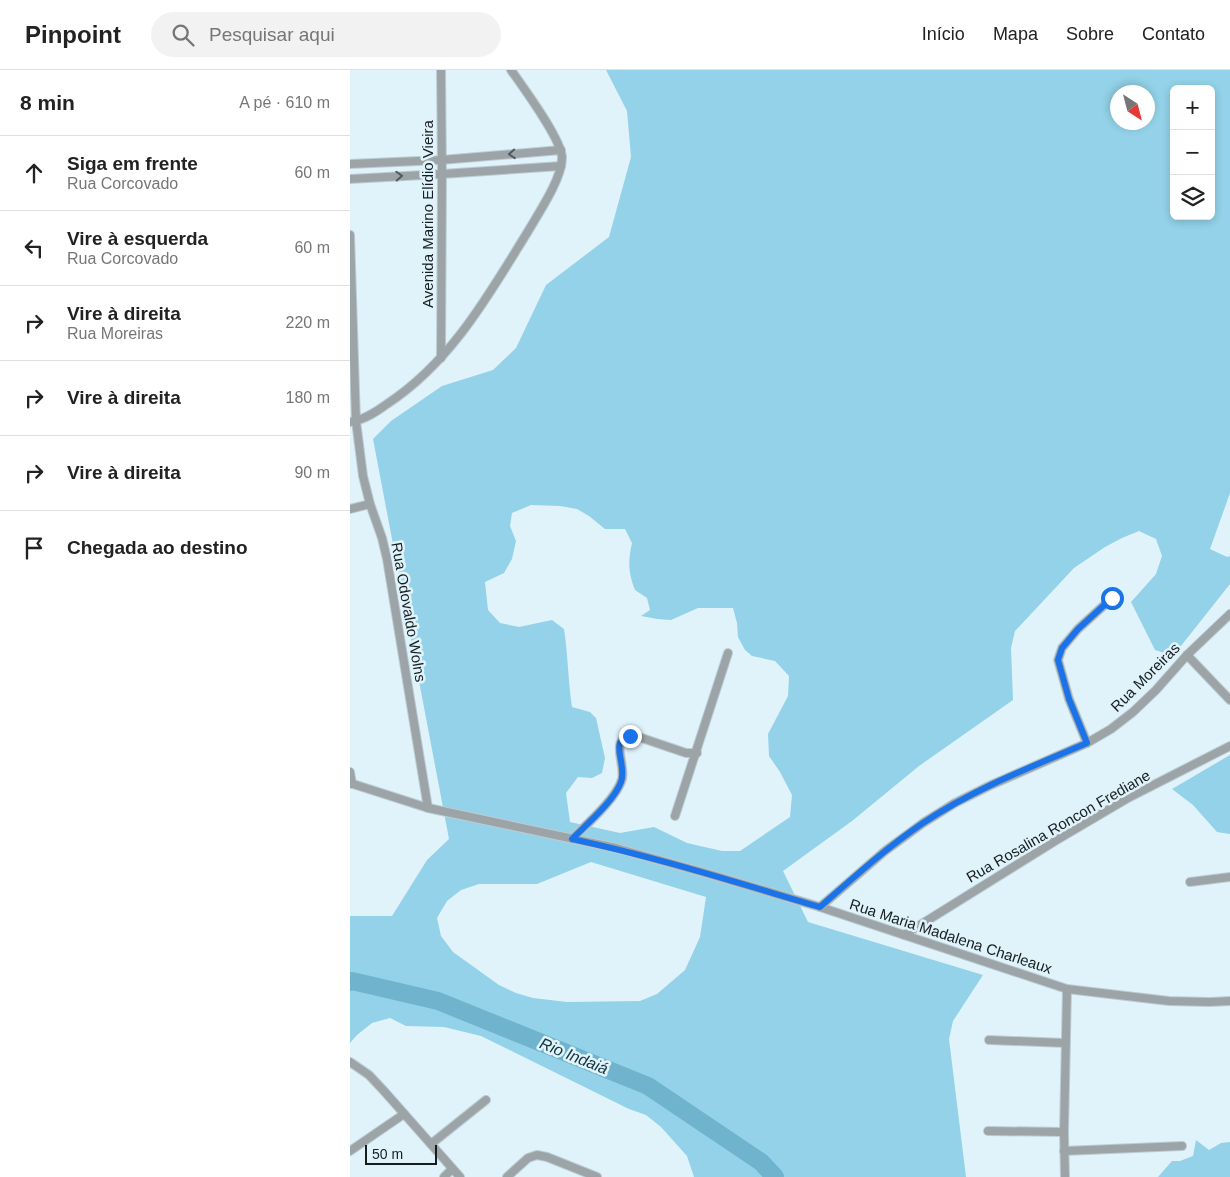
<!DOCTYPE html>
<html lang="pt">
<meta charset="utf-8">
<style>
:root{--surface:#fff;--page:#f2f2f2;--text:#222;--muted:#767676;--line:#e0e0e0}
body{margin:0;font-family:Helvetica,sans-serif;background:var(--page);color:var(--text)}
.controls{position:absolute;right:15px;top:15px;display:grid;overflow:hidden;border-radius:8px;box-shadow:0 2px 8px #0003}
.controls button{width:45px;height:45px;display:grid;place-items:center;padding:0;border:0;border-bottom:1px solid var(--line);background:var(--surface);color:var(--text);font:25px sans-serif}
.compass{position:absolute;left:760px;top:15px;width:45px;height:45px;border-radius:50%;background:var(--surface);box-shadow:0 2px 8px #0003;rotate:144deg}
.scale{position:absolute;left:15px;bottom:12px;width:72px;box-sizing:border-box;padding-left:5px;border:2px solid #161d20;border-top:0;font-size:14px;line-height:18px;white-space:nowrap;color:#161d20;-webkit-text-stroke:4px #e0f3fb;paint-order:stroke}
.stop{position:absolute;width:15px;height:15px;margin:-11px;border:4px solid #1a73e8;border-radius:50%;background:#fff}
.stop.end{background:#1a73e8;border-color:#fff;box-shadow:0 1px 5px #0008}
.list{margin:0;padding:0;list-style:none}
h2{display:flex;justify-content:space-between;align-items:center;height:65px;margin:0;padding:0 20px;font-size:21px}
h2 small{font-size:16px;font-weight:400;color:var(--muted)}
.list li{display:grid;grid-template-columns:32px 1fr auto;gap:15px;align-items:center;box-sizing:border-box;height:75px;padding:0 20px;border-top:1px solid var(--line)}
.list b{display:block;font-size:19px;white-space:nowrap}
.list p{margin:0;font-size:16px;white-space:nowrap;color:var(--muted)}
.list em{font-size:16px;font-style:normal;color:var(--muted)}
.icon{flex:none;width:28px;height:28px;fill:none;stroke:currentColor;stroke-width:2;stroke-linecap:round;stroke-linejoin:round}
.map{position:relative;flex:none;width:880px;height:1107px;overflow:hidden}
header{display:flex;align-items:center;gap:30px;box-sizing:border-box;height:70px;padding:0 25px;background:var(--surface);border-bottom:1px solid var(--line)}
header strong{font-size:24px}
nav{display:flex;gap:28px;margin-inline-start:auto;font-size:18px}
.search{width:350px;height:45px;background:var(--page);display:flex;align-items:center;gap:12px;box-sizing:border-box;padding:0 18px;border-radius:28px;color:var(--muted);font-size:19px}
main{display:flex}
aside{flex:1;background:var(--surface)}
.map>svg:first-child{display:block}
.green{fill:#93d2e8;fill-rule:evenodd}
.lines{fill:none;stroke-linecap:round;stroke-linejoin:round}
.river{stroke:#6fb4cc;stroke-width:18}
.minor-casing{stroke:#bcccd4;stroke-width:10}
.minor{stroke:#9ca4a7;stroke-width:8}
.oneway{stroke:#525a5d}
.route{stroke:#1a73e8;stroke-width:6}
.labels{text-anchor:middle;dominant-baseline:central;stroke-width:5;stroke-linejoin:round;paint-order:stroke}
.street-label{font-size:15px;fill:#161d20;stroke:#e0f3fb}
.water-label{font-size:16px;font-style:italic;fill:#11333d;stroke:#e0f3fb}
</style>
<header>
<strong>Pinpoint</strong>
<div class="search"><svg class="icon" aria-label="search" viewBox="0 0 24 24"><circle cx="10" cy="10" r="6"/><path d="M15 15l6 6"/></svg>Pesquisar aqui</div>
<nav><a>Início</a><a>Mapa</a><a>Sobre</a><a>Contato</a></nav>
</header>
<main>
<aside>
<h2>8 min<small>A pé · 610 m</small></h2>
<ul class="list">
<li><svg class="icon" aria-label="ahead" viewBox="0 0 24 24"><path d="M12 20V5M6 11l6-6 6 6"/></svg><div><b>Siga em frente</b><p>Rua Corcovado</p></div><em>60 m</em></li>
<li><svg class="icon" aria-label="left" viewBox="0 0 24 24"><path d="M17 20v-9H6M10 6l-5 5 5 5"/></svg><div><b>Vire à esquerda</b><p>Rua Corcovado</p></div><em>60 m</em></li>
<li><svg class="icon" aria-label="right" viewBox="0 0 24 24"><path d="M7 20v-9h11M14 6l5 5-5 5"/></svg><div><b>Vire à direita</b><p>Rua Moreiras</p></div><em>220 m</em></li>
<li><svg class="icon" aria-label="right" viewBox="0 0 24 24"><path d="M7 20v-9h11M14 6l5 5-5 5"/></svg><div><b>Vire à direita</b></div><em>180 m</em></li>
<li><svg class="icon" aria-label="right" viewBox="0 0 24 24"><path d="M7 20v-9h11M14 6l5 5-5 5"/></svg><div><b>Vire à direita</b></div><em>90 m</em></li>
<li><svg class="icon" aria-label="arrive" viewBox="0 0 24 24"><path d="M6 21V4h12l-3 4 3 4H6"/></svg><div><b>Chegada ao destino</b></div></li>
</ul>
</aside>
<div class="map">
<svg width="880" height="1107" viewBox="0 0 880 1107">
<rect width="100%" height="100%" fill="#e0f3fb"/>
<!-- green -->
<g class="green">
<path d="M256,0h624v423l-20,56 17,8 3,-1v28l-57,72 -18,-6 -24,-48 25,-28 6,-18 -6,-17 -17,-8 -17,7 -17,9 -31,21 -59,63 -4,17 2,52 -94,66 -67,55 -69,50 25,51 175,53 -30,46 -4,18 17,138h-272l-7,-21 -26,-29 -15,-12 -17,-6 -148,-73 -37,-9 -38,-1 -16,-8 -18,5 -15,12 -7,8v-127h42l35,-56 22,-21 -76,-400 18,-18 51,-35 51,-16 23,-22 30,-63 63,-48 22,-80 -4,-46zM824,19h37v127h-37zM768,22h30v30h-30zM181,435l29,1 17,3 12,7 16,13h20l7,14c-4,18 -4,29 3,47l12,8 3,12 -9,6 16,3 14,1 27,-12h35l4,15 1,14 7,13 7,6 23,5 14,15 -1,20 -20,38 1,22 11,16 12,23 -2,22 -50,34h-18l-35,-8 -33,-16 -34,6 -50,-11 -4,-29 12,-16 14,1 10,-5 3,-15 -9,-40 -6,-6 -18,-5c-4,-26 -4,-52 -8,-78l-12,-9 -33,7 -19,-4 -12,-13 -3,-28 19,-9 8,-14 4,-18 -6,-15 2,-13zM241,792l115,35 -6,40 -15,33 -28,24 -17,7 -73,1 -34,-4 -17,-5 -17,-8 -46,-33 -12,-16 -4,-18 10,-17 14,-11 18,-6h58z"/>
<path d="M880,685v79l-13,-2 -24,-27 -21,-16z"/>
<path d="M846,1070l13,10 12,-7 9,-1v35h-72l14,-16h8l13,-5z"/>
</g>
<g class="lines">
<!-- river -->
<path class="river" d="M0,912l2,-1 86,20 210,85 113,76 14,15"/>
<!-- minor casing -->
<g class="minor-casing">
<g id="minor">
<path d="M0,94l91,-4 120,-10"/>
<path d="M0,109l92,-5 119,-8"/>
<path d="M0,165l6,186 7,55 7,28 12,34 5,21 41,249"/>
<path d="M91,288l1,-184 -1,-104"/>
<path d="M0,352c14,-2 26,-10 37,-18 64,-42 101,-108 140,-171 11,-19 35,-54 35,-75 0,-18 -39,-71 -51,-88"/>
<path d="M0,439l20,-5"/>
<path d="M837,585l43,45"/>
<path d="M737,673l-18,-44 -11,-39 4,-12 16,-19 34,-31"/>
<path d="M0,702l2,12"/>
<path d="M0,713l78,25 188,40 93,26 111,33 247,82 102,12 41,1 20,-1"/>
<path d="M325,746l53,-163"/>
<path d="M222,769c14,-14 45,-41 50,-60 4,-17 -15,-43 14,-43l50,17h11"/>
<path d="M840,812l40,-5"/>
<path d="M470,837l65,-56 38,-28 32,-20 36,-18 96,-42 24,-14 22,-17 23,-22 31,-35 43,-41"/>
<path d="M554,865l151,-94 73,-43 102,-52"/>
<path d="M639,970l76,3"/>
<path d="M0,992l19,13 15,16 76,86"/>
<path d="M638,1061l76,1"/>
<path d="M81,1074l55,-44"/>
<path d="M0,1081l54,-37"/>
<path d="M714,1081l118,-5"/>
<path d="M94,1107l8,-8"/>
<path d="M157,1107l21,-19 9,-3 10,2 50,20"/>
<path d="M715,1107l-1,-45 3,-143"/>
</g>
</g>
<!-- minor -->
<use href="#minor" class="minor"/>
</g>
<!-- one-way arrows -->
<defs><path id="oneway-chevron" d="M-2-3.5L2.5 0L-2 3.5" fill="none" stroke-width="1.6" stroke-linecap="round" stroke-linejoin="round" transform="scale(1.25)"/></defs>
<g class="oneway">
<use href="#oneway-chevron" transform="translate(162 84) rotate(176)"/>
<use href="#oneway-chevron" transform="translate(49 106) rotate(-3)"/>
</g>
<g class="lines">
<!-- route -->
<path class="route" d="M280,666c-4,2 -8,3 -10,7 -4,8 6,25 1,39 -7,19 -34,42 -49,57 84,18 166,44 248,68 33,-29 66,-59 103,-84 51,-34 108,-56 164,-80l-18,-44 -11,-39 4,-12 16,-19 34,-31"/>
</g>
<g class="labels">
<!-- street labels -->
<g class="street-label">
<text transform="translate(77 144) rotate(-90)">Avenida Marino Elídio Vieira</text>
<text transform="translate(59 542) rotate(80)">Rua Odovaldo Wolns</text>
<text transform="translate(795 607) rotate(-45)">Rua Moreiras</text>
<text transform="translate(708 756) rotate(-30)">Rua Rosalina Roncon Frediane</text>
<text transform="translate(601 866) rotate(18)">Rua Maria Madalena Charleaux</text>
</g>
<!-- water labels -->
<g class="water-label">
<text transform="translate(224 986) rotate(22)">Rio Indaiá</text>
</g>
</g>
</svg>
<div class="controls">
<button>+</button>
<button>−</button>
<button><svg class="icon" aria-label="layers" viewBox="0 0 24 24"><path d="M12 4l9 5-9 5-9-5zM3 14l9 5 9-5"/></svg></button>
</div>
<svg class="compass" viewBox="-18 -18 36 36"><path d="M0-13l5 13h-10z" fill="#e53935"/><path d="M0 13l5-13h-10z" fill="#767676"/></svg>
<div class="scale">50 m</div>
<div class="stop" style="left:762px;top:528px"></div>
<div class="stop end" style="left:280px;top:666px"></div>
</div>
</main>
